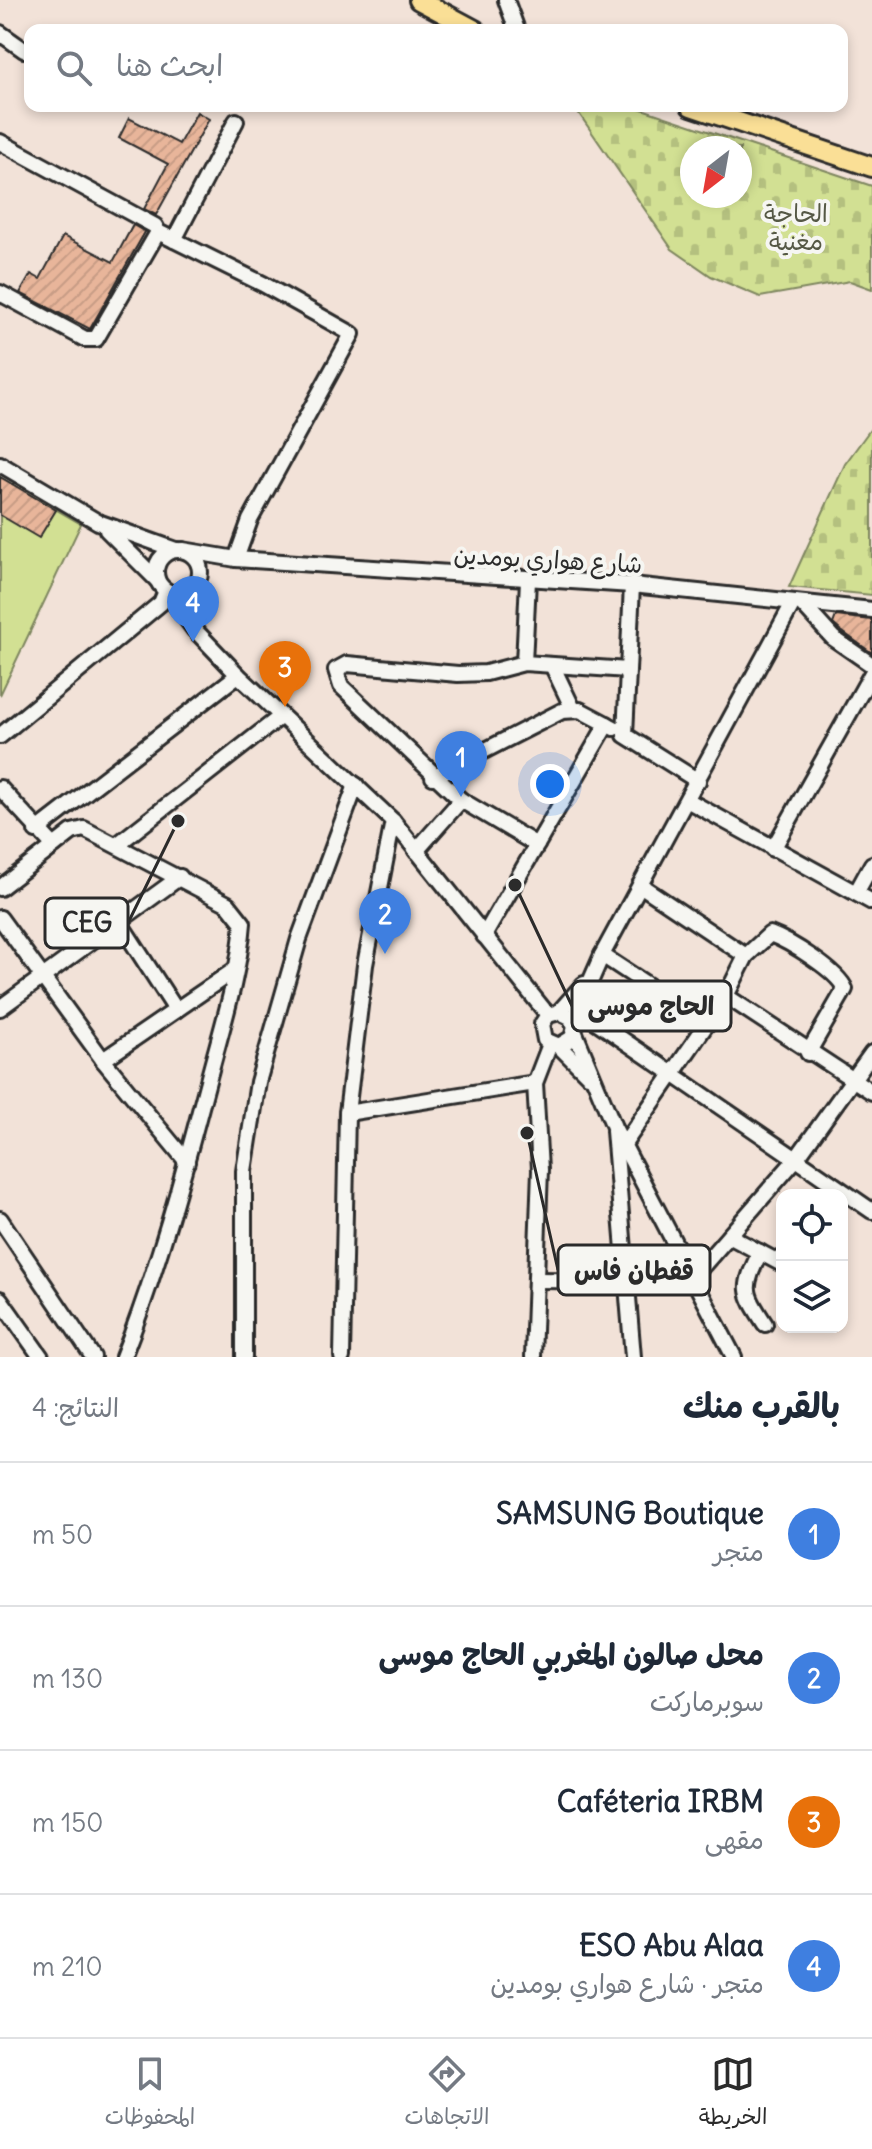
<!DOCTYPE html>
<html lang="ar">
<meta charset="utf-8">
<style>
:root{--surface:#fff;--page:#f2f2f3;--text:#1f2937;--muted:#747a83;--line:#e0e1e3;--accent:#2b2b2b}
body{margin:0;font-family:Delius,"Playpen Sans Arabic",sans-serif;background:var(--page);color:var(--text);direction:rtl}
.controls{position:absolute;right:24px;bottom:24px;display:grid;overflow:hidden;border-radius:16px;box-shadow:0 4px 12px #0003}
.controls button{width:72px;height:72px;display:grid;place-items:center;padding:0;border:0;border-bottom:2px solid var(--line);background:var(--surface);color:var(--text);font:40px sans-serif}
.compass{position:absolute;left:680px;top:136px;width:72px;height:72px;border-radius:50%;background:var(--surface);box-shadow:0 4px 12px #0003;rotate:211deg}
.you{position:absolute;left:550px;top:784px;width:28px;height:28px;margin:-20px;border:6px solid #fff;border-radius:50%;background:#1a73e8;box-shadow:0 0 0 12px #1a73e833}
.badge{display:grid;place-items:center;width:52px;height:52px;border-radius:50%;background:var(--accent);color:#fff;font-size:26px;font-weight:700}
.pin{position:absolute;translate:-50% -66px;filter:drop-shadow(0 2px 4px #0008)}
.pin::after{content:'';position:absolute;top:42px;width:28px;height:24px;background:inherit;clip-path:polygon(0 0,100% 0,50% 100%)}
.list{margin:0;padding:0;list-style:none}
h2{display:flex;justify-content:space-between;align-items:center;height:104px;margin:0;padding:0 32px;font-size:34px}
h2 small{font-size:26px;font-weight:400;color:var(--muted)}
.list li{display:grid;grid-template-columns:52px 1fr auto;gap:24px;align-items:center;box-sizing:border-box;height:144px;padding:0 32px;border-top:2px solid var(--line)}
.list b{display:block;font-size:30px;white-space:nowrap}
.list p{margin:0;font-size:26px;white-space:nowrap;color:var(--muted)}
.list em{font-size:26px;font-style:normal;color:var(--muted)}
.icon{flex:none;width:44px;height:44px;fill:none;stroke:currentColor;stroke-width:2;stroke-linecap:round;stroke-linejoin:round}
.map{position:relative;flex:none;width:872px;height:1357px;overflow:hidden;direction:ltr}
.search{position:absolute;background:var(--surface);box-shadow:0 4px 12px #0003;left:24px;right:24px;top:24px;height:88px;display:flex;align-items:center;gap:20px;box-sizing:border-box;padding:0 28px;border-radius:16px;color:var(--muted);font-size:30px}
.sheet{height:680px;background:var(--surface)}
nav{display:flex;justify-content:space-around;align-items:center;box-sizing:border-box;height:112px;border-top:2px solid var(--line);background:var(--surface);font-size:22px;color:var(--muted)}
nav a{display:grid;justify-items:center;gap:4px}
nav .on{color:var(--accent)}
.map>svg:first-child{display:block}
.cemetery{fill:url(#cemetery-stones);stroke:#7e865f;stroke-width:2;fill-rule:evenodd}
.pitch{fill:#d2e093;stroke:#7e865f;stroke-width:2}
.building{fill:url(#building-hatch);stroke:#2b2b2b;stroke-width:2}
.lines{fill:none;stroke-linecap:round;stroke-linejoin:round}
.minor-casing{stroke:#2b2b2b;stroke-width:20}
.major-casing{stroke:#2b2b2b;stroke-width:24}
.minor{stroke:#f6f6f2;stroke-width:14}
.major{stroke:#fadf96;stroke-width:18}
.labels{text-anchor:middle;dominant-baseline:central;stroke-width:8;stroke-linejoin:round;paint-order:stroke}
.park-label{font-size:24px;fill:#555845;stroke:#f6f6f2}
.street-label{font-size:24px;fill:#2b2b2b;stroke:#f6f6f2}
.leader{fill:none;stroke:#2b2b2b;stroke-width:3}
.callout-dot{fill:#2b2b2b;stroke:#f6f6f2;stroke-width:3}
.callout{fill:#f6f6f2;stroke:#2b2b2b;stroke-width:3}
.callout-label{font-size:26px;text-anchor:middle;font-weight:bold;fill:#2b2b2b}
</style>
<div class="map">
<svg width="872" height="1357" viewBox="0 0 872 1357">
<defs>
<pattern id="cemetery-stones" width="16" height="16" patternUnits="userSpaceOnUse" patternTransform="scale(2)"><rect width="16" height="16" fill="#d2e093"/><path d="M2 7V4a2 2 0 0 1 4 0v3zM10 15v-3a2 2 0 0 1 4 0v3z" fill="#b4c07f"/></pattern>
<pattern id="building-hatch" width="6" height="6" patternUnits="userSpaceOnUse" patternTransform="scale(2)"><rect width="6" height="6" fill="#e8b59a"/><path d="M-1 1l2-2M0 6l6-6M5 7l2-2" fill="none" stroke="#c79c85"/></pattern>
</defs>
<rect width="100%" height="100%" fill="#f2e2d8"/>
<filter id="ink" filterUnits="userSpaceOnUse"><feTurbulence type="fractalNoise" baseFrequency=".0125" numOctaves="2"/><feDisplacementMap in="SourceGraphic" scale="16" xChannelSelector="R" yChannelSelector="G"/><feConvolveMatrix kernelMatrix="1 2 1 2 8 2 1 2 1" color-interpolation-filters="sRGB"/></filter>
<g filter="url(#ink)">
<!-- cemetery -->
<g class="cemetery">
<path d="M580,106h53l239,80v103l-22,-8 -90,16 -49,-21 -39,-27 -94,-137zM692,148h48v48h-48z"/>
<path d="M872,427v168l-83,-8 56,-123z"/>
</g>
<!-- pitch -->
<path class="pitch" d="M0,477l81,47 -81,171z"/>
<!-- building -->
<g class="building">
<path d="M197,112l12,7 -53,96 -12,-6 24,-45 -49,-26 10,-20 50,26z"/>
<path d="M133,225l12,7 -55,97 -70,-36 11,-19 9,5 23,-43 50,26z"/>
<path d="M0,477l56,33 -17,28 -39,-23z"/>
<path d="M836,616l36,4v33l-32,-23 -7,-6z"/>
</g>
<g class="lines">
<!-- minor casing -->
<g class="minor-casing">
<g id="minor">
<path d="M506,0l11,30"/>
<path d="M0,33l24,17"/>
<path d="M0,142l155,84 3,6 105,52 89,50 -102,186 -14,39"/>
<path d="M174,240l62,-119"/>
<path d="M0,293l85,46h11l62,-107"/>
<path d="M0,464l98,58 78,28"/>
<path d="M107,530l50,50"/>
<circle cx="178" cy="572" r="22"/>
<path d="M183,550l53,9 396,26 240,25"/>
<path d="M632,585l-7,150 73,46"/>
<path d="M166,591l28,38 44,46 155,146 155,194"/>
<path d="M802,604l31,34 39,27"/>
<path d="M524,663l4,-83"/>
<path d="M552,665l21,44"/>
<path d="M0,736l161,-133 5,-12"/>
<path d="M433,777l129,-66 18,-1 34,18"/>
<path d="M0,788l54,58"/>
<path d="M687,800l185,102"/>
<path d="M36,831l202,-156"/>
<path d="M118,844l162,-127"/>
<path d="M537,845l-76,-45 -120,-114 -5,-16 11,-6 111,10 28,-1 38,-10 104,7"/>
<path d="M773,849l99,-176"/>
<path d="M416,851l45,-51"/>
<path d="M640,885l106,71"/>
<path d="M0,888l72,-56 12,-3 144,75 15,19c-4,52 -21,104 -34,154 -25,95 -50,189 -86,280"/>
<path d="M856,893l16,-29"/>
<path d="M0,918l103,142 84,102"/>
<path d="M118,920l58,90"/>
<path d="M484,936l123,-212"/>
<path d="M602,955l105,69"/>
<path d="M726,996l146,96"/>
<path d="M0,1008l180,-131"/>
<path d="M578,1009l294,202"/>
<path d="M559,1012l11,5 5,10 -3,11 -13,8 -14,-6 -3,-16 6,-9 11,-3 25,-28"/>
<path d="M573,1021l29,-66 191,-352"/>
<path d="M575,1033l39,94 120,230"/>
<path d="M559,1046l29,29"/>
<path d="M103,1060l133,-91"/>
<path d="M347,1113l188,-30"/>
<path d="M614,1131l19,226"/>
<path d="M624,1144l102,-148 20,-40 24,-22c19,7 68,37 75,55l-37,64"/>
<path d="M0,1219l93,138"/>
<path d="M729,1236l53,28"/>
<path d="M760,1252c-17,37 -17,38 5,72"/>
<path d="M693,1277l103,-118 76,-106"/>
<path d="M537,1280l93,1"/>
<path d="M0,1299l41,58"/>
<path d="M244,1357v-186l14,-89 41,-143 57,-154"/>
<path d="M342,1357l5,-244 18,-148 28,-144"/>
<path d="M533,1357l7,-187 -5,-87 15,-39"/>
</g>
</g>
<!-- major casing -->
<g class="major-casing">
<g id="major">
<path d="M419,0l56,30"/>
<path d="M691,106l181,61"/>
</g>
</g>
<!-- minor -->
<use href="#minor" class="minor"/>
<!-- major -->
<use href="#major" class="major"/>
</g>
</g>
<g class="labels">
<!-- park labels -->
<g class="park-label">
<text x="796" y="213">الحاجة<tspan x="796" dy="28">مغنية</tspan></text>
</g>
<!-- street labels -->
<g class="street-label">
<text transform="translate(548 559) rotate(3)">شارع هواري بومدين</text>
</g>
</g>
<!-- callouts -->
<path class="leader" d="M178 821L128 923M515 885L572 1006M527 1133L558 1270"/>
<g class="callout-dot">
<circle cx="178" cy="821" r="8"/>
<circle cx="515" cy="885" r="8"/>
<circle cx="527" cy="1133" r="8"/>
</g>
<g class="callout">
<rect x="45" y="898" width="83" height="50" rx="8"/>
<rect x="572" y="981" width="159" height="50" rx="8"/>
<rect x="558" y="1245" width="152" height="50" rx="8"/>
</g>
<g class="callout-label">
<text x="87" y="932">CEG</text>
<text x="651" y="1015">الحاج موسى</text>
<text x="634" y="1280">قفطان فاس</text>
</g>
</svg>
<div class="controls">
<button><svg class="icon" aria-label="locate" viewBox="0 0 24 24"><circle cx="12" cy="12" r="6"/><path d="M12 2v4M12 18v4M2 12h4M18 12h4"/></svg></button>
<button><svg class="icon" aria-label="layers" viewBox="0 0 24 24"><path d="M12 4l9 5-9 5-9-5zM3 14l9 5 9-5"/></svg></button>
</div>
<svg class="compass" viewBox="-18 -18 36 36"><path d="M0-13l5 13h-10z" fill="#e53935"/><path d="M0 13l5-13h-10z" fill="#747a83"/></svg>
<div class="you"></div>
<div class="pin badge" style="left:461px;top:797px;background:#3f7fe0">1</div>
<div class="pin badge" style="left:385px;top:954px;background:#3f7fe0">2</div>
<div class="pin badge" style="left:285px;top:707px;background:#e8710a">3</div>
<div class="pin badge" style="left:193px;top:642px;background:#3f7fe0">4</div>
<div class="search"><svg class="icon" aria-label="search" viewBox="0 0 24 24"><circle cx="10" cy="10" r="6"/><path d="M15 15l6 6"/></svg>ابحث هنا</div>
</div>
<section class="sheet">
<h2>بالقرب منك<small>النتائج: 4</small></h2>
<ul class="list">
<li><span class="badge" style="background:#3f7fe0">1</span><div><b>SAMSUNG Boutique</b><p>متجر</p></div><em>50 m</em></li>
<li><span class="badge" style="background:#3f7fe0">2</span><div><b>محل صالون المغربي الحاج موسى</b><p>سوبرماركت</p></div><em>130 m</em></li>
<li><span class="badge" style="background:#e8710a">3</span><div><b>Caféteria IRBM</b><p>مقهى</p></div><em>150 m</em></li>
<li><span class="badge" style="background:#3f7fe0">4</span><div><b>ESO Abu Alaa</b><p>متجر · شارع هواري بومدين</p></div><em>210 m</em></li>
</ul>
</section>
<nav>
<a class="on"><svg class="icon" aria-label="map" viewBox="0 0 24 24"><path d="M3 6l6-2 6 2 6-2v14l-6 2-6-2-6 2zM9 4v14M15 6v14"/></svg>الخريطة</a>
<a><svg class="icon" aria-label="directions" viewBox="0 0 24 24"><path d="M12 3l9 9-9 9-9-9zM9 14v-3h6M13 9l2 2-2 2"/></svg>الاتجاهات</a>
<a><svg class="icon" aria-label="saved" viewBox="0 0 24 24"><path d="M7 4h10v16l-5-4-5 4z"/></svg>المحفوظات</a>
</nav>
